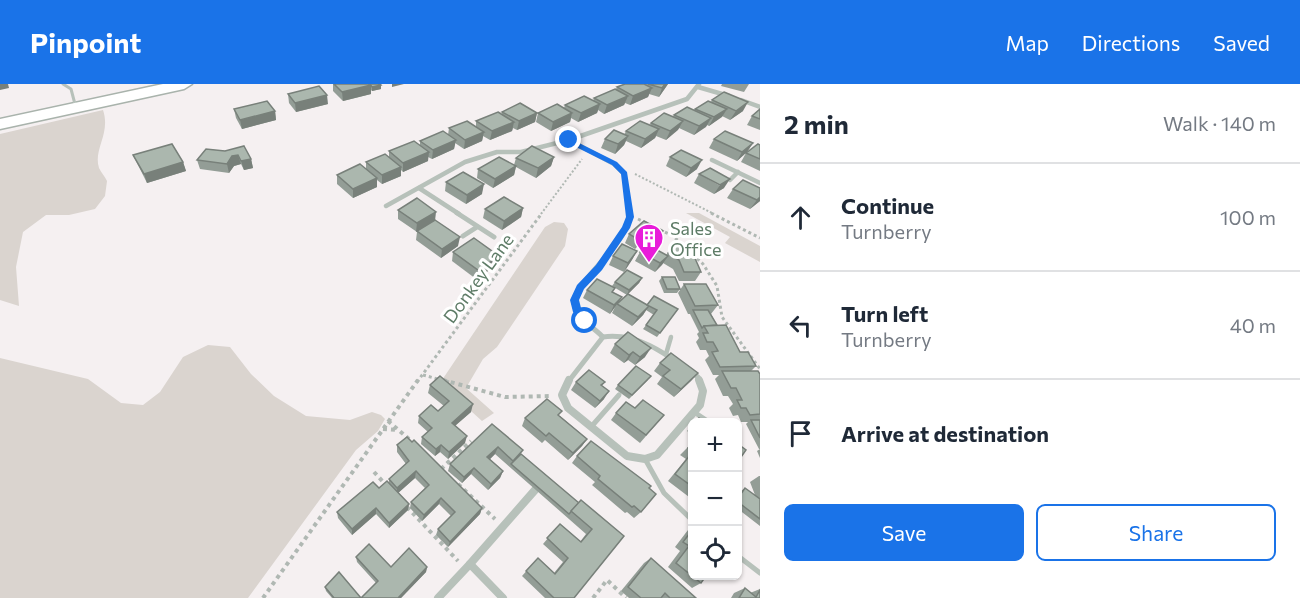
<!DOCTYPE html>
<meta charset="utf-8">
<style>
:root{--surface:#fff;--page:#f2f2f3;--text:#1f2937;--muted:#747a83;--line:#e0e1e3;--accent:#1a73e8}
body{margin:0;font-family:Commissioner,sans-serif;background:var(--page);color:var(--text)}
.controls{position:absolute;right:18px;bottom:18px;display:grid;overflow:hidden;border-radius:9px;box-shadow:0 2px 4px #0004}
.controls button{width:54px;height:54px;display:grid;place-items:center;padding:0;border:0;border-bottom:2px solid var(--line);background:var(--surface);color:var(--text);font:30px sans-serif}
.stop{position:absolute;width:18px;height:18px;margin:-14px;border:4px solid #1a73e8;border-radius:50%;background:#fff}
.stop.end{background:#1a73e8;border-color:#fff;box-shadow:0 2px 6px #0008}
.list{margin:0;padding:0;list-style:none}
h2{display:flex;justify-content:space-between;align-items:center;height:78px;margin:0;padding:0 24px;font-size:26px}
h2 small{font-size:20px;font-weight:400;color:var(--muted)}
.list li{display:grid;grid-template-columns:39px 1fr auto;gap:18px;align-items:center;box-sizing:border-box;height:108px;padding:0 24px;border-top:2px solid var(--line)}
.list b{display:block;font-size:22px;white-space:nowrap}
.list p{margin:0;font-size:20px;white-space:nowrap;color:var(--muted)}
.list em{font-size:20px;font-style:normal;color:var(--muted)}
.actions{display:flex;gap:12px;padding:18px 24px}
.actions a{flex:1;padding:14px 0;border:2px solid var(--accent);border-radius:9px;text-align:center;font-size:21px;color:var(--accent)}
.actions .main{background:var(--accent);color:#fff}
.icon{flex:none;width:33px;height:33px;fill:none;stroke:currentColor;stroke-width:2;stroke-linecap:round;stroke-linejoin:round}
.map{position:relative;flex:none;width:760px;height:514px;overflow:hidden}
header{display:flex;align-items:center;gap:36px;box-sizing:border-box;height:84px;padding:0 30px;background:var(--accent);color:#fff}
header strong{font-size:28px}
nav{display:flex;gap:33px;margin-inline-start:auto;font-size:21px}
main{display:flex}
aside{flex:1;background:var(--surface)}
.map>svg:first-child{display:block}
.green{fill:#dad4cf}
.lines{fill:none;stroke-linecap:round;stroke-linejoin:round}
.trunk-casing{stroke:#a9b3ac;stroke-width:3}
.path-far2{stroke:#b0b8b3;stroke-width:2;stroke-dasharray:2 2;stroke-linecap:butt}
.path-far1{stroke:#b0b8b3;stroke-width:3;stroke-dasharray:3 3;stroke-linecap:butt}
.path{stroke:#b0b8b3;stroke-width:4;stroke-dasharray:4 4;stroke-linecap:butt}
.service-far2{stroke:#b7c1ba;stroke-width:3}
.service-far1{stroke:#b7c1ba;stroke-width:4.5}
.service{stroke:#b7c1ba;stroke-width:5}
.minor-far2{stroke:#b7c1ba;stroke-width:4.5}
.minor-far1{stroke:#b7c1ba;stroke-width:5}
.minor{stroke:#b7c1ba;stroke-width:8}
.trunk{fill:#fff;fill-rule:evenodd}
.wall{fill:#939d96}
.shaded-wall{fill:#78807a}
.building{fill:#abb7ae;stroke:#78807a;stroke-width:1.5}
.route{fill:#1a73e8}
.labels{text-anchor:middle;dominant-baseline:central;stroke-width:6;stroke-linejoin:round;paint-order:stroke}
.poi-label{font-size:18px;fill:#5e7c67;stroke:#fff;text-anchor:start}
.street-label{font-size:18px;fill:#5e7c67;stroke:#fff}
</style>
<header>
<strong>Pinpoint</strong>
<nav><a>Map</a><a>Directions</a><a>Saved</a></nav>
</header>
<main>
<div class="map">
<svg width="760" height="514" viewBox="0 0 760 514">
<rect width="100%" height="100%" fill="#f5f0f1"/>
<!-- green -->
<g class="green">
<path d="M103,26c8,24 -10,39 -4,58 2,4 6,9 8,13l-2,15 -10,13 -26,6h-23l-23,17 -7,35 3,39 -19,-6v-166z"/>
<path d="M686,129h13l61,33v16l-35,-19 5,-6z"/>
<path d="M554,138l10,1 4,6 -3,17 -68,101 -14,12 -17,29 28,25 -12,8 -42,-38 105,-156z"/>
<path d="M208,261l22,2 21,27 23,22 32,20 44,4 22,-8 9,3 4,4 -7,12 -22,19 -108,148h-248v-240l88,21 33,24 22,2 17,-13 23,-35z"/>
</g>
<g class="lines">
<!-- trunk casing -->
<g class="trunk-casing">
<path id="trunk" d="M163,0h29l-8,5 -184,40v-10z"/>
</g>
<!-- path-far2 -->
<g class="path-far2">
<path d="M635,90l79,40"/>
<path d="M541,130l41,-55"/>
</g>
<!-- path-far1 -->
<g class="path-far1">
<path d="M711,129l49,25"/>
<path d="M638,135l35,17 30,28 14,22 5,31 38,52"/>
<path d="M423,291l26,7"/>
<path d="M417,298l125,-169"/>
</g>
<!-- path -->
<g class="path">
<path d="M443,296l62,17 46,-1"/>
<path d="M388,337l21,18"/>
<path d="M383,345l14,1"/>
<path d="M441,385l30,-28"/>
<path d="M374,388l12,13"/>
<path d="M458,400l37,35"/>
<path d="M407,423l51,54"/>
<path d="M263,514l155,-218"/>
<path d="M593,514l14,-18 19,18"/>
</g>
<!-- service-far2 -->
<path class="service-far2" d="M63,0l8,5 5,19"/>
<!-- service-far1 -->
<path class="service-far1" d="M666,270l5,-17"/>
<!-- service -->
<g class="service">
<path d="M694,328l15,10"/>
<path d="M591,343l28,-32"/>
<path d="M645,375l19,34 28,27"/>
<path d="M738,472l22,17"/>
</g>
<!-- minor-far2 -->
<g class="minor-far2">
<path d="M698,3l31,9"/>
<path d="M741,16l19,7"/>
<path d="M569,56l45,24 10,10 6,40"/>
<path d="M712,76l48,23"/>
<path d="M730,96l8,-8"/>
<path d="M419,104l40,26"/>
<path d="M386,122l79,-44 32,-10h24l48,-12 118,-41 12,-15"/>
</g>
<!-- minor-far1 -->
<g class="minor-far1">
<path d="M457,129l37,24"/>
<path d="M463,152l14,-9"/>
<path d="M603,253c-8,-8 -22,-17 -27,-27 -10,-27 56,-65 53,-97"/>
<path d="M568,298l35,-45c37,-5 67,20 95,40l2,5"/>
</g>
<!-- minor -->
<g class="minor">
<path d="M569,296l-7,15 6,13 59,48 18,3 12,-4 43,-50 3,-14 -4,-11"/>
<path d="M438,514l32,-34"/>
<path d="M503,514l-33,-34 65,-74"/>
</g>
<!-- trunk -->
<use href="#trunk" class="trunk"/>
</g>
<!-- wall -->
<g class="wall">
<path d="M333,0h47l1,5 -9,2 -1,-1v4l-28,7 -10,-10z"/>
<path d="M625,0h43l-9,13 -10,-3 -1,3 -18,8 -5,-2 -1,2 -20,9 -6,-4 -1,3 -19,9 -7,-4 -1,4 -19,9 -15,-9 2,-9 26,-5 1,-3 28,-4 1,-3 22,-9 1,-2z"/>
<path d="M722,0h27l-5,8 -23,-6z"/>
<path d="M288,10l40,10 -32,8 -7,-9z"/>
<path d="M712,16l31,11 -13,9 -8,-4 -13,10 -2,-1 -13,10 -15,-7 -13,12 -10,-4 -1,2 -14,10 -15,-7 -2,4 -9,9 -14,-6 4,-9 19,-4 2,-4 24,-6 1,-2 22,-6 1,-2 21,-4v-2l16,-7z"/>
<path d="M234,25l41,2 1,9 -34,9 -6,-11z"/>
<path d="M760,25v21l-13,-5 5,-9z"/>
<path d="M502,28l35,1 -2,9 -18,8 -4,-2 -1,3 -22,9 -7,-4 -1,5 -18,8 -9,-6 -1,6 -22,10 -4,-2v4l-25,11 -2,-2v6l-19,8 -5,-4v7l-24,11 -16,-14v-9l29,-6v-7l23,-5v-6l31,-6v-4l28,-6 1,-7 27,-1v-6l26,-7z"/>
<path d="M714,55l39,4 -6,9 -10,9 -28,-13z"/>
<path d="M760,61v26l-19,-9 5,-9z"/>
<path d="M206,65l45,10 2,9 -9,2 -3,-6 -7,2 -5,7 -29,-4 -3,-9z"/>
<path d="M133,71l50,7 3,9 -39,12z"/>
<path d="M554,73l-3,9 -15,12 -20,-11 -2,8 -21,13 -16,-10 1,-9 36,-4 2,-7z"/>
<path d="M670,73l27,12 -11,8 -20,-11z"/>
<path d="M699,90l25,14 -10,6 -20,-11z"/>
<path d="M446,98l36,12 -16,10 -21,-13z"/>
<path d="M760,104v13l-10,8 -23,-11 6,-9z"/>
<path d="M523,124l-2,9 -19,13 -19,-12 2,-9z"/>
<path d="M398,126l37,10 23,26 -17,12 -25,-18 1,-8 -19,-13z"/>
<path d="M644,137l14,19 -7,7 15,8 2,-2 33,19 -6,9h-16l-6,-12 -10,-6 -8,9 -20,-11 5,-9 5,-4 -6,-4 -4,5 -10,-6 4,-9z"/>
<path d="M637,167l-13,21 -15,-7 4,-9z"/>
<path d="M453,168l46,4 -2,9 -21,14 -24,-18z"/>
<path d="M662,193l18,12 -3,4h-13l-5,-12z"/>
<path d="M642,194l-3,5 -12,12 -15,-9 3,-4z"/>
<path d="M684,200l34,21 -7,9 6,11 23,27 16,14 -5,5 9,3v75h-1l-13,-25 2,-2h-7l-3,-7 -5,1 -4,-8 4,-4 -5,-8h-5l-8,-17 4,-4h-6l-8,-15 4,-4 -3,-6h-6l-4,-8 3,-4 -2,-4 2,-2 -9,-18h-2l-10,-21z"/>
<path d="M587,206l26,2 9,5 -4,6 29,2 31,4 -21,28 -14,-8 11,-14 -8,-5 -3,5 -11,11 -20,-13 3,-6 -5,7 -27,-16z"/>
<path d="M615,260l30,13 -10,8 -7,-5 -4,3 -14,-10z"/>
<path d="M660,279l38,10 -24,24 -17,-13 5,-7 -8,-6z"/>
<path d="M648,296l-19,19 -14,-10 3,-4z"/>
<path d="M576,298h29l-3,4 2,13 -9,9 -24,-18z"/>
<path d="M430,301l41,27 -16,14 10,17 -17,16 -8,-7 -5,4 -14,-12 1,-7 6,-5 -10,-9 1,-7 19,-5 6,-5 -16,-13z"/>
<path d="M635,324l29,7 -24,28 -29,-23 5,-7z"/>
<path d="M560,332l27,23 -5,7 -14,14 -23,-20 -3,3 -20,-17 3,-8z"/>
<path d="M492,340l29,30 58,49 45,33 -50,62h-29l-23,-22 16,-18 16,15 9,-11 -20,-18 17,-20 20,18 6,-8 -91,-80 -5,5 13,12 -3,7 -12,12 -17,-16 -9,9 -14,-12 2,-7z"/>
<path d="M693,341v10l-6,-4z"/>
<path d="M693,358v58l-25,-19 18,-22 -6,-4z"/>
<path d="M397,361l85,63 -2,6 -32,33 -12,-12 2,-6 13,-13 -12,-12 -17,17 -12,-13 1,-6 14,-14 -10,-10 -17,15 10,17 -19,18 -13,-14 -24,21 -14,-17 -1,-6 52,-29v-4l17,-15 -9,-12z"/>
<path d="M760,365v9l-3,-7z"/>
<path d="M577,372l72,32 -8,24 -7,6 -7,-6 -2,1 -33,-28 3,-3 -23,-19z"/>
<path d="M759,392h1v50l-22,-17v-14l3,-4 4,-3 10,7 -5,-13z"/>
<path d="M693,443v49l8,7 -9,5 -24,-21 12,-16 -5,-4 13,-17z"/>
<path d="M356,473l35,10h36l-1,5 -25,26h-40l15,-15 -19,-21z"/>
<path d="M651,474l45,40h-67l-8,-7 23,-28z"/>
<path d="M325,503l36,11h-29l-6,-7z"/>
<path d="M745,504l5,5 10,-4v9h-29l3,-5z"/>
</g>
<!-- shaded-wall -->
<g class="shaded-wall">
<path d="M0,0h8l1,4 -9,2z"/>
<path d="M392,0h12l-12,3z"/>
<path d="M665,0h3l-9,13 3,-9z"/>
<path d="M371,1v9l-28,7 -1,-9z"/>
<path d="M381,1v4l-9,2v-4z"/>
<path d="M652,4l-4,9 -18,8 3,-9z"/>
<path d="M327,11l1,9 -32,8 -1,-9z"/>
<path d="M628,12l-4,9 -20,9 3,-9z"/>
<path d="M748,18l-5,9 -13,9 6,-9z"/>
<path d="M600,20l-3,9 -19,9 3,-9z"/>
<path d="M727,25l-5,8 -13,9 5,-9z"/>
<path d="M275,27l1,9 -34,9 -2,-9z"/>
<path d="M537,29l-2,9 -18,8 2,-9z"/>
<path d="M572,29l-2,9 -19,9 2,-9z"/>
<path d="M711,34l-5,9 -12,8 5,-9z"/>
<path d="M683,37l-5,9 -12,10 4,-9z"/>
<path d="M514,38l-2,9 -22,9 2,-9z"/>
<path d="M659,45l-4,9 -14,10 4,-9z"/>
<path d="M484,48l-2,9 -18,8 1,-9z"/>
<path d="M628,52l-4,9 -9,9 3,-10z"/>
<path d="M456,56l-2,9 -22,10 1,-9z"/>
<path d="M753,59l-6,9 -10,9 5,-9z"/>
<path d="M429,68l-1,9 -25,11v-9z"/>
<path d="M238,71l3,9 -7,2 -5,7 -2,-9 5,-8z"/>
<path d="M554,73l-3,9 -15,12 2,-10z"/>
<path d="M251,75l2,9 -9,2 -3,-9z"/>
<path d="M702,76l-5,9 -11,8 5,-9z"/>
<path d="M183,78l3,9 -39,12 -3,-9z"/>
<path d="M516,82l-2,9 -21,13 2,-9z"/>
<path d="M401,83v9l-19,8v-9z"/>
<path d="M377,94v9l-24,11v-9z"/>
<path d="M730,95l-6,9 -10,6 6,-9z"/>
<path d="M484,100l-2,10 -16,10 1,-9z"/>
<path d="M760,113v4l-10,8 7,-9z"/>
<path d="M523,124l-2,9 -19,13 2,-9z"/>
<path d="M436,128l-1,9 -19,11 1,-9z"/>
<path d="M663,147l-5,9 -10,9 5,-9z"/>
<path d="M644,151l-5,9 -4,5 4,-9z"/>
<path d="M460,153l-2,9 -17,12 1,-9z"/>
<path d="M637,167l-5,9 -8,12 4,-9z"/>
<path d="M499,172l-2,9 -21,14 2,-9z"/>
<path d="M668,172l-6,9 -7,7 5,-9z"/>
<path d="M642,194l-3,5 -12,12 2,-5z"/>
<path d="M622,213l-5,7 -7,10 4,-9z"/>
<path d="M649,222l-6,9 -11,11 6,-9z"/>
<path d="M651,264l-6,9 -10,8 5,-8z"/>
<path d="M633,268l-5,8 -4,3 5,-8z"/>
<path d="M698,289l-7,8 -17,16 7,-8z"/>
<path d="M609,307l-5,8 -9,9 5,-7z"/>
<path d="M473,320l-2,8 -21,18 2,-7z"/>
<path d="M467,352l-2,7 -17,16 1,-7z"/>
<path d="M587,355l-5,7 -14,14 5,-7z"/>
<path d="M441,361l-1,7 -5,4 1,-7z"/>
<path d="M498,363l-3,7 -10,10 2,-7z"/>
<path d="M474,384l-3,6 -9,9 2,-6z"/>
<path d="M416,387l-1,7 -18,16v-6z"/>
<path d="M503,387l-3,7 -12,12 3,-6z"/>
<path d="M441,414l-2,6 -17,17 2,-6z"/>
<path d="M409,420l-1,6 -19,18v-5z"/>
<path d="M376,424v6l-24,21v-6z"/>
<path d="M482,424l-2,6 -32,33 2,-5z"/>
<path d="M427,483l-1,5 -25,26h-3z"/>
</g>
<!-- building -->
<g class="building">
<path d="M334,0h36l1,1 -29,7z"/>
<path d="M370,0h10l1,1 -9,2z"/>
<path d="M625,0h19l8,4 -19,8 -16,-9z"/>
<path d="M648,0h17l-3,4z"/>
<path d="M319,2l8,9 -32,8 -7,-9z"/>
<path d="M615,5l13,7 -21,9 -13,-7z"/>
<path d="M724,8l24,10 -12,9 -24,-11z"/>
<path d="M584,12l16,8 -19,9 -16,-8z"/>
<path d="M267,17l8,10 -35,9 -6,-11z"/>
<path d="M708,17l19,8 -13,8 -19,-8z"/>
<path d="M520,19l17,10 -18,8 -17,-9z"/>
<path d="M557,20l15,9 -19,9 -15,-9z"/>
<path d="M687,23l24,11 -12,8 -25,-11z"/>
<path d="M760,25v10l-8,-3z"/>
<path d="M498,28l16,10 -22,9 -16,-10z"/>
<path d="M664,29l19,8 -13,10 -19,-8z"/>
<path d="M467,37l17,11 -19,8 -16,-12z"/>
<path d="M640,37l19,8 -14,10 -19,-8z"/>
<path d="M614,46l14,6 -10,8 -13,-5z"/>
<path d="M443,47l13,9 -23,10 -13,-9z"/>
<path d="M725,47l28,12 -11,9 -28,-13z"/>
<path d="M414,57l15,11 -26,11 -14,-12z"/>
<path d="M172,60l11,18 -39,12 -11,-19z"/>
<path d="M758,60l2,1v14l-14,-6z"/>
<path d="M244,62l7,13 -10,2 -3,-6 -6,1 -5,8 -30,-4 9,-11 19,2z"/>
<path d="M532,62l22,11 -16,11 -22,-10z"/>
<path d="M681,66l21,10 -11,8 -21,-11z"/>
<path d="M385,70l16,13 -19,8 -16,-13z"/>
<path d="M499,73l17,9 -21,13 -17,-10z"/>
<path d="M360,80l17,14 -24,11 -16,-14z"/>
<path d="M710,84l20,11 -10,6 -21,-11z"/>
<path d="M463,88l21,12 -17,11 -21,-13z"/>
<path d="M743,96l17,8v9l-3,3 -24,-11z"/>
<path d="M504,113l19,11 -19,13 -19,-12z"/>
<path d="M417,114l19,14 -19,11 -19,-13z"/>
<path d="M435,136l25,17 -18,12 -25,-18z"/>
<path d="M644,137l19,10 -10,9 -9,-5 -5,5 -10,-6z"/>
<path d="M474,154l25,18 -21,14 -25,-18z"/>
<path d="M622,160l15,7 -9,12 -15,-7z"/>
<path d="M648,161l20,11 -8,7 -20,-11z"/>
<path d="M675,161l19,11 7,16h-17l-5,-12 -11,-7z"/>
<path d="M627,186l15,8 -13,12 -14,-8z"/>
<path d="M662,193h13l5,12h-13z"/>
<path d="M597,195l18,9 -3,4 10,5 -8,8 -27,-15z"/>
<path d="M684,200h22l12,21 -23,1z"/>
<path d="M628,210l21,12 -11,11 -21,-13z"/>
<path d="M654,212l24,13 -18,24 -14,-8 11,-15 -10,-5z"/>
<path d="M693,226h15l9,15 -13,1 -2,2z"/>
<path d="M726,241l14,27h8l8,14 -36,1 -8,-15 6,-1 -5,-9h-6l-4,-9h5l-4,-7z"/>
<path d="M628,248l23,16 -11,9 -7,-5 -4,3 -14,-11z"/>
<path d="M671,269l27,20 -17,16 -18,-13 7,-6 -10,-7z"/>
<path d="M636,282l15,10 -19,19 -14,-10z"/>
<path d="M589,286l16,12 -4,3 8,6 -9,10 -24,-19z"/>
<path d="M722,287h36l2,3v40l-10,1 -4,-7h-5l-4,-8h5l-6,-12h-5z"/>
<path d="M440,292l33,28 -21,19 15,13 -18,16 -8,-7 -5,4 -14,-12 10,-9 -13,-12 12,-11 7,6 11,-10 -19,-16z"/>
<path d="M547,315l15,12 -4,4 29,24 -14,14 -24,-20 -3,3 -21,-18z"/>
<path d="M643,316l21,15 -18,20 -30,-22 10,-11 9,6z"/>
<path d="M699,334l7,5h-11z"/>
<path d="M751,336h9v18z"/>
<path d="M492,340l31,26 -10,11 -15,-14 -11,10 16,14 -12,13 -17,-16 -10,9 -14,-13z"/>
<path d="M407,353l5,5 2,-2 68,68 -32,34 -12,-13 17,-17 -14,-14 -17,17 -13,-13 18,-17 -13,-14 -19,17 -8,-9 20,-18 -12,-16z"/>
<path d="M591,357l60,45 -2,2 7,6 -15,18 -7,-6 -2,1 -34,-28 2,-3 -23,-20z"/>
<path d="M693,359v9l-5,-4z"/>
<path d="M738,360l8,6 -7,10h-1z"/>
<path d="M521,370l58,49 -10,11 -58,-50z"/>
<path d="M690,371l3,2v30l-18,-13z"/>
<path d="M387,397l22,23 -20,19 -13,-15 -24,21 -15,-17 36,-30 6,6z"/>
<path d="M745,404l15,11v20l-22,-17v-4z"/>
<path d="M581,416l43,36 -50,62h-20l-28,-27 12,-13 17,16 13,-16 -21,-20 13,-14 21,18 11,-13 -21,-18z"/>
<path d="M693,445v47h13l-5,7 -25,-20 13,-17 -6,-4z"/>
<path d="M369,460l22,23 18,-19 18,19 -29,31h-37l17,-17 -22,-24z"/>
<path d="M651,474l45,40h-26l-5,-5 -4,5h-20l-13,-11z"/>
<path d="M339,488l22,26h-27l-9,-11z"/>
<path d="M745,504l11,9 4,-7v8h-21z"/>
</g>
<!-- route -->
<path class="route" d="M566,55h5l46,23 10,10 7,45 -4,11 -28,42 -18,19 -5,11 2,8 9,13 -5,3 -12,-12 -3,-12 7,-15 19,-20 26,-38 4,-10 -5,-43 -9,-9 -46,-23z"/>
<!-- icons -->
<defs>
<g id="building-pin" transform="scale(1.5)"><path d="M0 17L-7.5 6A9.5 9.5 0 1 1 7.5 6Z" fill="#e81dd9" stroke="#fff"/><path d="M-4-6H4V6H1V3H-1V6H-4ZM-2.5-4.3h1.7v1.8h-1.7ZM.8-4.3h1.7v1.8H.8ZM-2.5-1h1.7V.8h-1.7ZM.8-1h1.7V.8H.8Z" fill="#fff"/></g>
</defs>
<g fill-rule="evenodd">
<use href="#building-pin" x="649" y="154"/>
</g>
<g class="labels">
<!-- poi labels -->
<g class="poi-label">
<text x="670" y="144">Sales<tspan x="670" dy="21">Office</tspan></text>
</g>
<!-- street labels -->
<g class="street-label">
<text transform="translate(478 194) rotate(-54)">Donkey Lane</text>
</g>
</g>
</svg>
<div class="controls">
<button>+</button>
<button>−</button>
<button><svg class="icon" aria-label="locate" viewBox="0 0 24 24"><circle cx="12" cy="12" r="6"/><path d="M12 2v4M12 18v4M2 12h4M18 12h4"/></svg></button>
</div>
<div class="stop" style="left:585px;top:237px"></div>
<div class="stop end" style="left:569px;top:56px"></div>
</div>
<aside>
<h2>2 min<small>Walk · 140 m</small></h2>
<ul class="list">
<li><svg class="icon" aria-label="ahead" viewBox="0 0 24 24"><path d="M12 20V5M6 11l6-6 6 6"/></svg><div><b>Continue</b><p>Turnberry</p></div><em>100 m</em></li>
<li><svg class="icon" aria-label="left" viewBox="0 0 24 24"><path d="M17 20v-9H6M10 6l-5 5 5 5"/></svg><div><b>Turn left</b><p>Turnberry</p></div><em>40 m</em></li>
<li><svg class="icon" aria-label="arrive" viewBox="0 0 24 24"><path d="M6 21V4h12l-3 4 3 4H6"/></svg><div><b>Arrive at destination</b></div></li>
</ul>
<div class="actions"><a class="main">Save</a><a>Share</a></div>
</aside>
</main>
